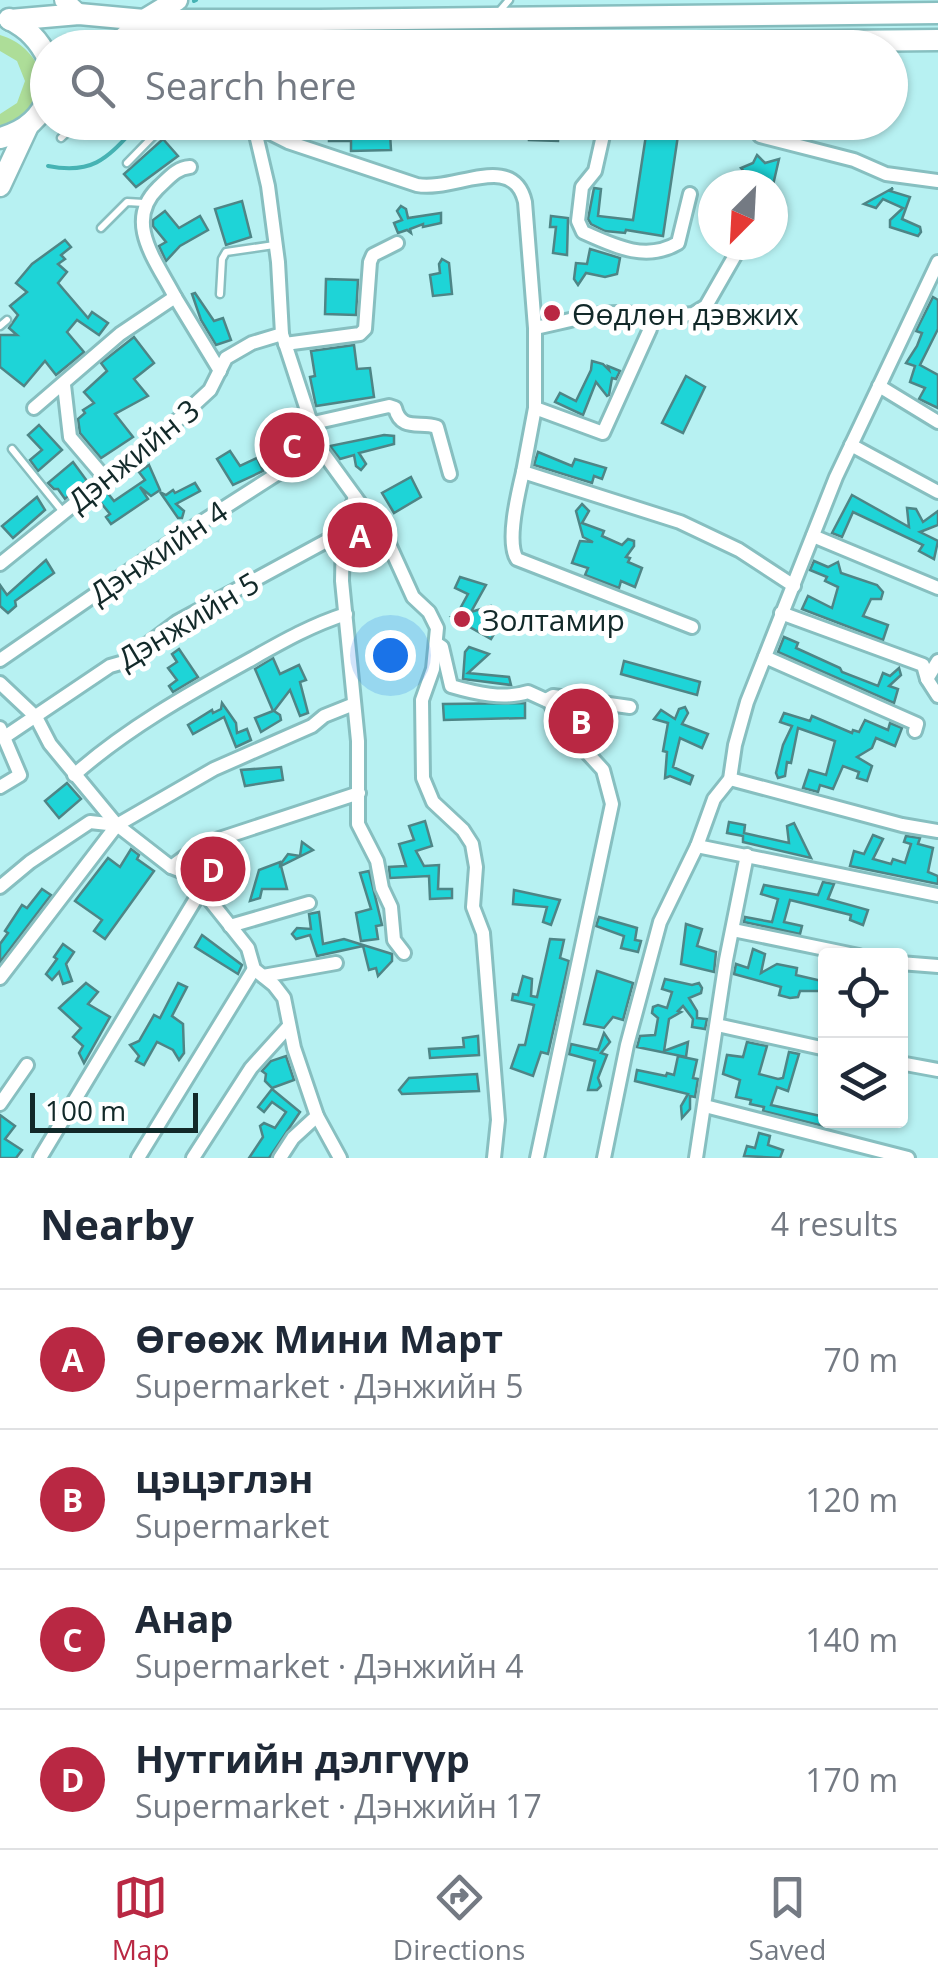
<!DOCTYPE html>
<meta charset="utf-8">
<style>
:root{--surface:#fff;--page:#f2f2f3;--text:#1f2937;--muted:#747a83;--line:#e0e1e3;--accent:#b92843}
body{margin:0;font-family:"Open Sans",sans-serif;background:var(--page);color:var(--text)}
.controls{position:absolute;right:30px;bottom:30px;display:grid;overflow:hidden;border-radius:10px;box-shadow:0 2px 8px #0004}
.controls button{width:90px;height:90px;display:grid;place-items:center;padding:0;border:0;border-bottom:2px solid var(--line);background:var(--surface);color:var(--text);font:50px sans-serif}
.compass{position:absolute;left:698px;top:170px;width:90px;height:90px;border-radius:50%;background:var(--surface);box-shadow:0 2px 8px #0004;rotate:204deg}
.scale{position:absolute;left:30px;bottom:25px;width:168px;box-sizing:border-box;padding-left:10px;border:5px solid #122929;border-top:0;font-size:28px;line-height:35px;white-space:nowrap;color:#122929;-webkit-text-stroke:8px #fff;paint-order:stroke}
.you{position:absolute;left:390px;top:655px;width:35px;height:35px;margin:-25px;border:8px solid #fff;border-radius:50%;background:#1a73e8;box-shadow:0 0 0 15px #1a73e833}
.badge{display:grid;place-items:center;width:65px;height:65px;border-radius:50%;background:var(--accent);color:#fff;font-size:32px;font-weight:700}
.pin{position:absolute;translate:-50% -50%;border:5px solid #fff;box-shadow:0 2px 10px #0006}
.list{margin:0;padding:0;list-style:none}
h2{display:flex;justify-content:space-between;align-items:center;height:130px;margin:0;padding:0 40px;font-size:42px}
h2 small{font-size:32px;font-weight:400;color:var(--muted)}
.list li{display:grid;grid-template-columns:65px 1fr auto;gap:30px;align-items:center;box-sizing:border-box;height:140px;padding:0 40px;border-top:2px solid var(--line)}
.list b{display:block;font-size:38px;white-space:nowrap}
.list p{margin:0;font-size:32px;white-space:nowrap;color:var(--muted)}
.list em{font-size:32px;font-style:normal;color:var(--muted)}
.icon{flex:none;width:55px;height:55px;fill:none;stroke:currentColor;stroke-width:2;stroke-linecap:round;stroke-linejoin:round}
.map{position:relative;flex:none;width:938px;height:1158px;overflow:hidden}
.search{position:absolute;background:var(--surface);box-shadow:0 2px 8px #0004;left:30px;right:30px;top:30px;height:110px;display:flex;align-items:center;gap:25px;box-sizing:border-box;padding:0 35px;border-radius:55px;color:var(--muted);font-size:38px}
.sheet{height:690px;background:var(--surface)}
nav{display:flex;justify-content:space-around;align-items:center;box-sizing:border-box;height:140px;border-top:2px solid var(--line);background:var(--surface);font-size:28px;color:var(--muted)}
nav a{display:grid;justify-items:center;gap:5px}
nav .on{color:var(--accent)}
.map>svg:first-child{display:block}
.green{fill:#addd98}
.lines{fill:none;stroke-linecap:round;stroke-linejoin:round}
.stream{stroke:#46b3b4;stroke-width:4}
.building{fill:#1ed4d7;stroke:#4e8586;stroke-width:2.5}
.lane-casing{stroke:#87bfc0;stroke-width:11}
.street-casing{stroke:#87bfc0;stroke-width:18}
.secondary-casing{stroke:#87bfc0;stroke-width:22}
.primary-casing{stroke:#87bfc0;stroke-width:25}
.lane{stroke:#fff;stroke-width:6}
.street{stroke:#fff;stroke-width:12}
.secondary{stroke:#fff;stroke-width:18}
.primary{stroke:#fff;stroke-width:20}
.poi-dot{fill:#b92843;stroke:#fff;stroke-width:4}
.labels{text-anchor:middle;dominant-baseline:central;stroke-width:10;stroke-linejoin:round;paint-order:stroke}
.poi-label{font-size:30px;fill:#122929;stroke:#fff;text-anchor:start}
.street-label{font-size:30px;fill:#122929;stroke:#fff}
</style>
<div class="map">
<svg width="938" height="1158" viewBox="0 0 938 1158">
<rect width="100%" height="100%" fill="#b7f1f2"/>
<!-- green -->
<path class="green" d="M0,35c39,11 59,57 22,84 -6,4 -15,7 -22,10v-15l17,-11 8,-22 -8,-20 -17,-10z"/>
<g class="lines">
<!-- stream -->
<g class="stream">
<path d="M194,1l2,-1"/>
<path d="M48,166c49,10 62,-12 93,-44"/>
</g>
</g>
<!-- building -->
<g class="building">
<path d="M530,122h29l-1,19 -29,-1z"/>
<path d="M648,122h32l-17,114 -37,-6 -1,3 -20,-2 -14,-7 -3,-5 6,-31 7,1 -3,27 35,4z"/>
<path d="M366,125v9l24,-1 1,17 -40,1v-10h-22v-14z"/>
<path d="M163,139l15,17 -42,31 -12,-13z"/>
<path d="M757,155l8,8 14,-4 -6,26 -17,-3 1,-7 -11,-1 -5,-6 12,-5z"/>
<path d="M893,188l-3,3 20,6 -8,22 18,8 1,5 -3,4 -28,-9v-7l13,-12 -20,-9 -7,9 -12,-4z"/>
<path d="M242,201l9,36 -25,8 -11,-36z"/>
<path d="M401,206l5,3 2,9 33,-5v10l-18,4v-3l-13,5 1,4 -4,-3 -9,3 -4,-10 8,-3 -5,-9z"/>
<path d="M165,211l14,17 21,-12 8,14 -28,16 -14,15 -7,-15 7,-4 -13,-16v-6z"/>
<path d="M551,216l17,2 -1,37 -14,-2 3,-26h-6z"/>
<path d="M65,240l6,7 -10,8 4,4 -7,5 9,8 -9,11 30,35 4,-6 16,11 -9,12 -22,-15 -10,12 17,20 -28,23 -11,-14 -21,25 -24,-19v-32h17l-8,-7 9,-13 -8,-9 17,-14 -11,-9 16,-19z"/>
<path d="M590,249l30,9 -3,16 -12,3 -19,-4 -8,12 -4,-6 2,-16 11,1z"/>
<path d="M442,259l7,4 3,31 -19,2 -3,-21 10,-2 -1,-9z"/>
<path d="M326,279l32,1 -2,35 -31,-1z"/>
<path d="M195,293l19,28 9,-3 8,22 -15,5 -15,-25 -9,-26z"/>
<path d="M933,297l5,3v29l-18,36 18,10v33l-19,-9 6,-11 -15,-6 5,-16 -9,-3 11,-17 5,-13 -6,-2z"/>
<path d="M134,337l20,26 -20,16 14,17 -33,18 18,23 -32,21 -21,-25 -2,-14 7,-6 -2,-3 11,-7 -10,-11 23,-21 -6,-8z"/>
<path d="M354,345l3,24 13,-1 4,29 -58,9 -6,-29 5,-1 -4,-25z"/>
<path d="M592,361l11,3 6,6 -1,-4 12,5 -4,8 -4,-1 -3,17 -2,1 -11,-14 -13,33 -28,-13 5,-9 16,8 15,-31z"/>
<path d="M686,376l19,11 -22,46 -21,-10z"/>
<path d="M285,417l5,20 9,-5 7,12 -17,10 -9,-17 -19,4z"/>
<path d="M39,425l23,25 -24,21 -8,-11 12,-10 -14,-15z"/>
<path d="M384,435l10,1v8l-35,9 7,11 -5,6 -5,-4 -2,-11 -14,4 -10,-13z"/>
<path d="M230,451l10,15 17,-8 6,13 -30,14 -16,-26z"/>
<path d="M538,452l34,14 3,-7 31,9 -4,11 -8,-3 -2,7 -58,-18z"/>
<path d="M73,462l14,19 -22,18 -7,-10h-4l-6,-6z"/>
<path d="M149,465l11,25 -9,6 -11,-9 8,12 -37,25 -5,-7 4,-3 -13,-16 9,-7 8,10 31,-21 -6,-8z"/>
<path d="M411,477l10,20 -27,16 -12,-20z"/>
<path d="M195,483l5,8 -24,13 8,7 -2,7h-4l-18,-26 6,3 7,-5 2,3z"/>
<path d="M852,495l57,32 -2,-19 9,1 7,13 15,-11v14l-18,7 18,9 -4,18 -15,-8 4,-6 -70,-33 -11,25 -10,-4z"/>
<path d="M37,497l8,13 -32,28 -11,-12z"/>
<path d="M582,504l7,7 -7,12 22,8 -2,5 20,9 6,-6 6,2v5l-8,11 4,1 -2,4 14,6 -7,19 -14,-6 -2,7 -34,-13 3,-7 -16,-5 8,-22 13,1 -10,-5 -7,-26z"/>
<path d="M46,560l8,13 -39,28 1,5 -8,7 -8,-7v-21l7,10z"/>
<path d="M814,561l14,6 10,-5 3,11 36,12 6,7 -2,7h-10l-8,17 25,9 -5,15 -81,-31 6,-13 24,12 6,-21 -13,-6 2,-4 -17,-7z"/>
<path d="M460,577l26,8 -15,27 20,-6 4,6 11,2 -15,25 -39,-22 4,-1 12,-22 -13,-6z"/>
<path d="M784,637l14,6 -2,5 44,20 2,4 36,14 5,-13 7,3 9,-8 2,7 -12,11 9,3 -4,14 -116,-51z"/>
<path d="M469,647l20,7 -21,19 41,4 2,8 -48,-6 2,-27z"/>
<path d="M179,649l19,28 -25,15 -4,-6 8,-6 -9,-12 9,-6 -5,-8z"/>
<path d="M273,658l7,16 19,-9 7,15 -6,2 8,31 -8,3 -10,-26 -16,21 6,4 1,5 -20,12 -6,-14 18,-7 -18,-42z"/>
<path d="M624,661l76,21 -3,13 -76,-21z"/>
<path d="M222,703l14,20 1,10 10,-4 4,11 -15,7 -12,-30 -31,17 -5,-9 24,-15 1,3 8,-4z"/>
<path d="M525,703v15l-81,2 -1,-16z"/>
<path d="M685,707l3,6 -6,11 26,10 -6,14 -22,-10 -7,29 20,9 -3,8 -20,-8 -5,2 2,-26 -4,-1 5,-28 -14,-4 7,-9 14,9 4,-10z"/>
<path d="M784,713l26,8 2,-5 40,17 1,-3 6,2 6,-12 23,10 2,-7 12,5 -7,18 -19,-8 -4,10 -15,9 15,9 -5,15 -10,-3 2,-6 -16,-6 -10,23 -13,-4 -2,7 -15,-4 6,-18 17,5 9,-34 -37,-13 -7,35 -4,-1 -2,14 -7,2 -2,-5 7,-28 9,-19 -12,-4z"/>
<path d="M281,767l2,13 -38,6 -4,-16z"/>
<path d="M67,783l14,16 -22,19 -14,-17z"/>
<path d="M425,821l7,25 -16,5 8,15 15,-1 -1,24h14v9l-22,1 -1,-23 -39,2 -1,-11 17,-1 -7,-22 15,-4 -5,-14z"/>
<path d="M729,822l16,3 -1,8 45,10 -2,-17 7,-3 17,35 -68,-16v-6l-16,-3z"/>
<path d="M873,835l10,4 -10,20 18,5 2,-5 12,4 6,-19 -7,-2 2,-6 14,2 -2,6 15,4 -5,24 10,4v8l-88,-18 4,-15 10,3z"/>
<path d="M302,842l11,8 -32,16 6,23h-25l-2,9 -10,3 9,-31 21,-8v3l8,-11 12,2z"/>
<path d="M131,849l8,6 -2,4 17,12 -49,68 -11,-8 8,-11 -27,-19 33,-43 12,9z"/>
<path d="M369,871l13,54 -6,1 2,13 -17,2 -5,-28 15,-4 -11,-36z"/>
<path d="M823,882l11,2 -6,15 40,11 -5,15 -13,-5 1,-5 -61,-15 -6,22 18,4 -2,8 -56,-12 1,-5 27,5 6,-23 -17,-5 3,-9 54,10z"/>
<path d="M42,889l9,6 -51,67v-18l8,-11 -3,-2 17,-26 5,3z"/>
<path d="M514,890l46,10 -9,25 -8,-3 4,-15 -34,-3z"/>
<path d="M319,912l4,32 21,-5 48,15v7l-14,15 -2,-8 -7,2 -6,-24 -46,10 -7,-21 -14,4 -4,-5 5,-6 14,1 -2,-15z"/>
<path d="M599,917l38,11 -2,12 6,1 -3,11 -17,-4 3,-12 -28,-10z"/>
<path d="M686,924l16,5 -5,17 19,6 -2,20 -33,-8z"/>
<path d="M202,935l40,30 -4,9 -43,-27z"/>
<path d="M550,939l14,1 -4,18 9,3 -21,93 -7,-2 -8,24 -22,-8 8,-23h6l9,-40 -22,-5 1,-6 5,1 5,-19 9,3 -1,17 6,1z"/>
<path d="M63,944l11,8 -8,12 6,17 -9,3 -4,-12 -7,8 -6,-6 11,-15 -3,-2z"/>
<path d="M753,949l12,5 -4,19 16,-9 20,4 -1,7 26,6 2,10h-24l-2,6 -8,1 -11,-3 2,-8 -47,-13 2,-10 12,4z"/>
<path d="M597,971l36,12 -10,37 -10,-3 -9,11 -20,-4z"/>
<path d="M665,979l27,6 7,-2 3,5 -1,5 -12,5 8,13v7l10,1 -2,10 -13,-2 1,-8 -10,-13 -5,5 3,1 -12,7 -5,32 24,-9 -2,15 -49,-10 3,-11 15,-1 3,-17 -6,-5 1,-6 5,-2 9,3 5,-16 -10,-3z"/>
<path d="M86,983l12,9 -10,12 22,13 -26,46 -5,-10 4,-7 -10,-9 8,-9 -22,-20z"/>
<path d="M178,983l9,4 -15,29 11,8 1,29 -5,7 -6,-10 -16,-8 -13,23 -8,-4 3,-5 -9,-11 9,-4 15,-26 6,3z"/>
<path d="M604,1033l6,9 -9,11 6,2 -9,23 3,8 -4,4h-9l7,-29 -26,-7 2,-10 27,6z"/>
<path d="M478,1036l1,19 -49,3 -1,-9 35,-2 -1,-9z"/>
<path d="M747,1042l20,4 -8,28 19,5 5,-1 6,-26 10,2 -11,37 -11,-4 -6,18 54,12 -2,9 -60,-15 1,-4 -14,-3 1,-4 -15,-3 4,-17 -17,-6 4,-19 16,2z"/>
<path d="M286,1056l8,24 -22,8 -7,-7 1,-7 -4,-3 9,-10z"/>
<path d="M678,1056l19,4 -4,18 5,1 -3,18 -5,-1v13l-8,9 -1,-12 7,-12 -53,-13 2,-11 29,6 1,-3 7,2z"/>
<path d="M477,1074l2,17 -77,3 -3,-4 10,-12z"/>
<path d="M272,1089l28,23 -31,46h-20l14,-21 -3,-11 4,-3 11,5 11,-16 -14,-10 -8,10 -6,-5z"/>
<path d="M0,1115l15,11 -10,13 17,11 -6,8h-16z"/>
<path d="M759,1133l11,3 -2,9 15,5 -3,8 -36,-2 3,-10 8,2z"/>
</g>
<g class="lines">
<!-- lane casing -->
<g class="lane-casing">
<g id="lane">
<path d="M497,14l12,-14"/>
<path d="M61,138l17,-16"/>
<path d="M127,163l40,-41"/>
<path d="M101,228l26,-26 17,1"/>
<path d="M220,294l2,-35 4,-7 48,-7"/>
<path d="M0,326l7,-6"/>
<path d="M12,449l51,63"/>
</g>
</g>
<!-- street casing -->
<g class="street-casing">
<g id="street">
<path d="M263,122l9,12 16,8 129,43c37,7 96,-34 108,17l10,126v80l-12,64 157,50 59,28 55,36"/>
<path d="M606,122l-11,49 -13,16 -4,34 5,11c31,14 63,30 95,11l12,-49"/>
<path d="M760,136l94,24 32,14 52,7"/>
<path d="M175,297c-18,-35 -52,-75 -17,-109 11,-10 18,-20 32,-21"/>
<path d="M648,318l45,-4 13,-8 35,-61"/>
<path d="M282,334l37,113 69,95 25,55 16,15 8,16 -4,41 -11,31 1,78 10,24 30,28 9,14 4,23 -3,40 10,26 15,187 -4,38"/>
<path d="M285,344l75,-10 5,-5 5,-67 3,-7 24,-12"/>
<path d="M64,385l6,52 35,41"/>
<path d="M879,386l59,36"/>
<path d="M34,408l86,-74 55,-37 45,74"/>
<path d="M535,408l68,25 47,-104 -2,-11c-35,-13 -77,3 -113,10"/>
<path d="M309,424l80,-18 6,2c6,24 25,13 42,19l13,47"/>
<path d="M851,445l87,47"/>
<path d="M523,472c-5,21 -17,70 -6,87l175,68"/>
<path d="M343,532l-1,49 16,160v83l19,37 5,27 9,19 3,33 10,13"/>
<path d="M813,536l125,52"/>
<path d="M0,564l170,-137 40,-37 16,-32 26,-15 30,-9 -4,-72 -10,-76 -15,-64"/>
<path d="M781,613l142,52 4,14 11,17"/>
<path d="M436,643l6,4 9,39c24,7 53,14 77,6l22,10 9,20 44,48 9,34 -75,354"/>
<path d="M765,657l152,67 -2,7"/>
<path d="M0,660l180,-124 139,-89"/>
<path d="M927,679l11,-18"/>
<path d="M0,683l36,34 14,27 67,81 54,42 18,7 59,74 6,21 20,16 10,13 10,50 23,68 23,42"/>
<path d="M546,700l7,-4 77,11"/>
<path d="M0,728l20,47 -20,12"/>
<path d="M6,736l104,-70 14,-4 53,-40 166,-90 12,-35"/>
<path d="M74,775c52,-46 114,-81 174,-114 32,-18 63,-36 98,-47"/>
<path d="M730,779l172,46 36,6"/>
<path d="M697,846l241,49"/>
<path d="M171,867l30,-22 158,-52"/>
<path d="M0,887l30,-25 60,-40 27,3"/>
<path d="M230,926l79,-23"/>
<path d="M733,930l126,26"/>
<path d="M900,963l38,3"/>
<path d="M263,976l73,-13"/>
<path d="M0,978l117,-153 97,-56 98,-43 12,-10 30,-12"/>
<path d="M717,1025l109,24"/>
<path d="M900,1063l38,7"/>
<path d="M0,1104l27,-39"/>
<path d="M705,1106l203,52"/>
<path d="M40,1158l161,-268"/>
<path d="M138,1158l116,-189"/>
<path d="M193,1158l58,-90 38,-42"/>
<path d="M280,1158l13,-20 24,-22"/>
<path d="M604,1158l23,-113 33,-123 37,-76 17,-47 16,-20 5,-34 12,-43 89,-225 102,-215"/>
<path d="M696,1158l30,-198 21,-105"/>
</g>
</g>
<!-- secondary casing -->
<g class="secondary-casing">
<path id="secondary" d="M64,0l15,14"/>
</g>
<!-- primary casing -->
<g class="primary-casing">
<g id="primary">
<path d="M9,19c19,10 30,21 39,40"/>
<path d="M10,20l69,-6 65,6h175l619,-7"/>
<path d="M112,48l32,-28 33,-20"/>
<path d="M158,48l780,-8"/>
<path d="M0,138c23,-6 41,-19 48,-42"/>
<path d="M0,186l28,-60"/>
</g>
</g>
<!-- lane -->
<use href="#lane" class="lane"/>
<!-- street -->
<use href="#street" class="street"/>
<!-- secondary -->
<use href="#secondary" class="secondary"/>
<!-- primary -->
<use href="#primary" class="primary"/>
</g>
<!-- markers -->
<g class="poi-dot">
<circle cx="552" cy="313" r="10"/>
<circle cx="462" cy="619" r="10"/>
</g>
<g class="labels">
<!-- poi labels -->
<g class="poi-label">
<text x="572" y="313">Өөдлөн дэвжих</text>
<text x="482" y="619">Золтамир</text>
</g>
<!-- street labels -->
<g class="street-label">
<text transform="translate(133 455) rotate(-39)">Дэнжийн 3</text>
<text transform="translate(158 552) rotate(-34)">Дэнжийн 4</text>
<text transform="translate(188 620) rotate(-31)">Дэнжийн 5</text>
</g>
</g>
</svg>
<div class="controls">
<button><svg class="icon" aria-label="locate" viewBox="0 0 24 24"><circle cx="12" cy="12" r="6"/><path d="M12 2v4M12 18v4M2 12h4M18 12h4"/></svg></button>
<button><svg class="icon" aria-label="layers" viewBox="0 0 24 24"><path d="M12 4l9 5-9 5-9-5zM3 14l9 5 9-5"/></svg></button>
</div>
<svg class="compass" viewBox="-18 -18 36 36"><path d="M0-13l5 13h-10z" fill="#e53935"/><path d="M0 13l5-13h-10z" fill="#747a83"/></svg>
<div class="scale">100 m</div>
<div class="you"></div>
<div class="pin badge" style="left:360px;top:535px">A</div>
<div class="pin badge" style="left:581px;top:721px">B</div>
<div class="pin badge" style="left:292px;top:445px">C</div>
<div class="pin badge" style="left:213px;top:869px">D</div>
<div class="search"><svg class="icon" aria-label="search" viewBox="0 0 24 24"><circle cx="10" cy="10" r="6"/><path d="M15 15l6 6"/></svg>Search here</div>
</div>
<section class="sheet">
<h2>Nearby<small>4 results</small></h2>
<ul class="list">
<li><span class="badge">A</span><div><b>Өгөөж Мини Март</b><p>Supermarket · Дэнжийн 5</p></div><em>70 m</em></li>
<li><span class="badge">B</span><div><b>цэцэглэн</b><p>Supermarket</p></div><em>120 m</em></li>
<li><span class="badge">C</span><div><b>Анар</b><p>Supermarket · Дэнжийн 4</p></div><em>140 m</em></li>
<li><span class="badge">D</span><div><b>Нутгийн дэлгүүр</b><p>Supermarket · Дэнжийн 17</p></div><em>170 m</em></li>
</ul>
</section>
<nav>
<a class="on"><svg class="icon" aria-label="map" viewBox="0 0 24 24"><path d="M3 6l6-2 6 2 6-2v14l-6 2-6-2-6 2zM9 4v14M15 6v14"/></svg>Map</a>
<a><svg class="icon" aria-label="directions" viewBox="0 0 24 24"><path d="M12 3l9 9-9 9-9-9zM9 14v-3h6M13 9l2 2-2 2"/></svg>Directions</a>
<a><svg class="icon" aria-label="saved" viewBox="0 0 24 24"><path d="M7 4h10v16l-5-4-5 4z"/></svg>Saved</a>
</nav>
